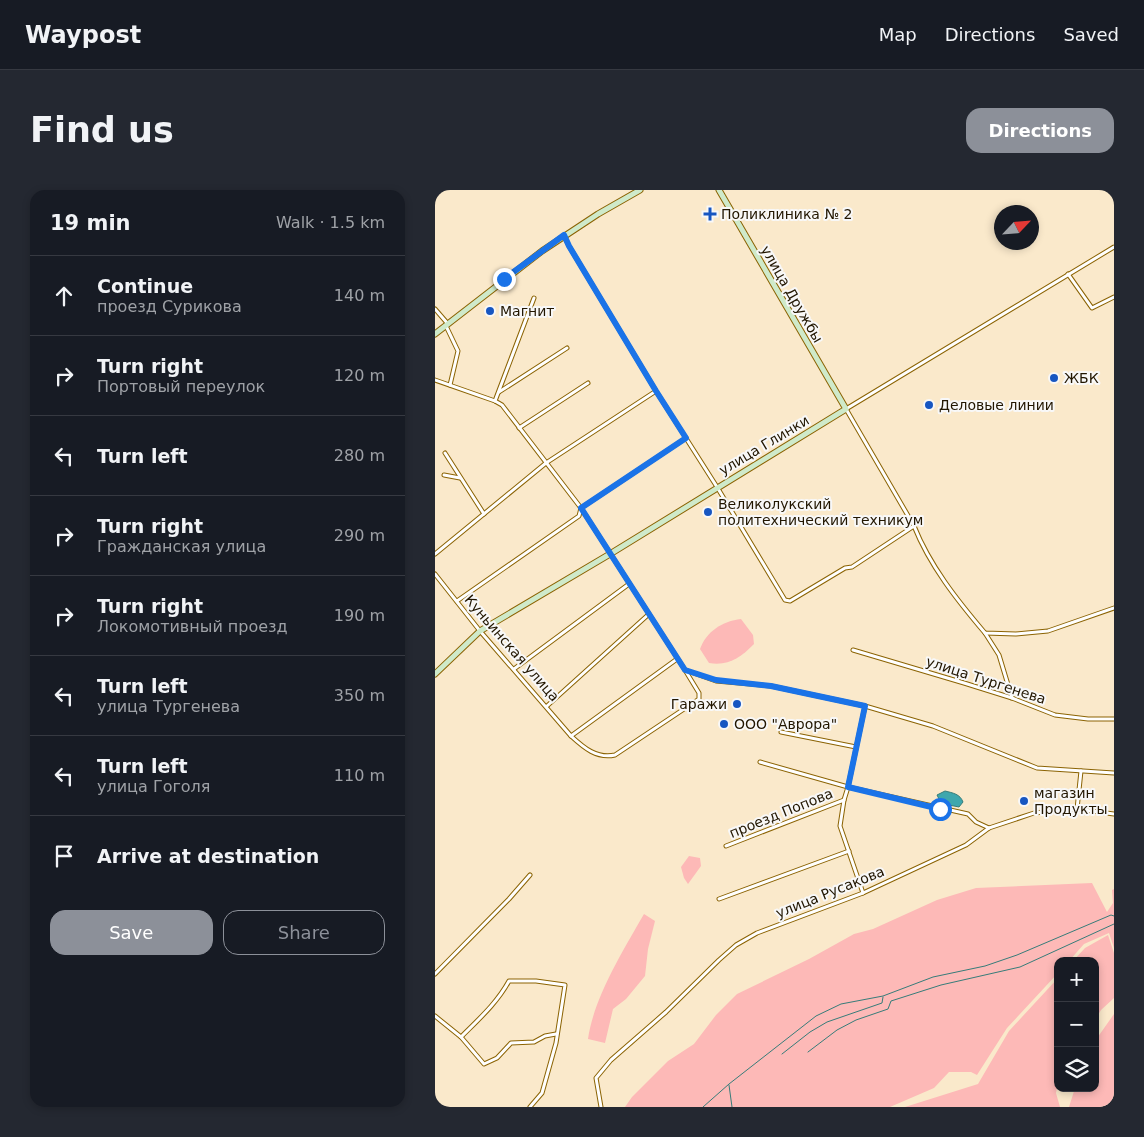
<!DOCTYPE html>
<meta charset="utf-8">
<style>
:root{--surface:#171b24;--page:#242831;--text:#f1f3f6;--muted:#9ea1a6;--line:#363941;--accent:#8c9099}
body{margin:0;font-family:"DejaVu Sans",sans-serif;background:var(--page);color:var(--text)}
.controls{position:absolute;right:15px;bottom:15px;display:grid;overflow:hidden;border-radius:10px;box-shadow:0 2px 8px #0003}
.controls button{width:45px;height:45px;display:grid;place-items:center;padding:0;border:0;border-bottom:1px solid var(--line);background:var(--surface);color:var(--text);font:25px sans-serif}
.compass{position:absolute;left:559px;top:15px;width:45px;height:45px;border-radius:50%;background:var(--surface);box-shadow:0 2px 8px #0003;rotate:64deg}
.stop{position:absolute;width:15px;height:15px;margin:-11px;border:4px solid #1a73e8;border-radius:50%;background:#fff}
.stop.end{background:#1a73e8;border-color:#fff;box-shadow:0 1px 5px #0008}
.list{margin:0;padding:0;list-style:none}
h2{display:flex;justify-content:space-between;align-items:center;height:65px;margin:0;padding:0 20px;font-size:21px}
h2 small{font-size:16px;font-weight:400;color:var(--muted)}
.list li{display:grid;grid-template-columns:32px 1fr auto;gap:15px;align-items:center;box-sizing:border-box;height:80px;padding:0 20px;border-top:1px solid var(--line)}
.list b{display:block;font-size:19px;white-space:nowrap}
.list p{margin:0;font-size:16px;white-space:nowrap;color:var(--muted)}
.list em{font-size:16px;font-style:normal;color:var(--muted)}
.actions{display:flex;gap:10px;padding:15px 20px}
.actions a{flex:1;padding:11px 0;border:1px solid var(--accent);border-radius:15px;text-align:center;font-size:18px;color:var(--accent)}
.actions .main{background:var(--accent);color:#fff}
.icon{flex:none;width:28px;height:28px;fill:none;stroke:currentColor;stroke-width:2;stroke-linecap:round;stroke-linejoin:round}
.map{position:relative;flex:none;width:679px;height:917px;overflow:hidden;border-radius:15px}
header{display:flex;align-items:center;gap:30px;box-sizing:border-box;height:70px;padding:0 25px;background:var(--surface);border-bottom:1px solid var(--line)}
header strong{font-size:24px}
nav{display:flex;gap:28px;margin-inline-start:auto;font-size:18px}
.intro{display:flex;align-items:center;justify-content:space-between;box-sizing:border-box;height:120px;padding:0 30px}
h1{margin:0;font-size:35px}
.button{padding:12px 22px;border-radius:15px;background:var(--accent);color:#fff;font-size:18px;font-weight:700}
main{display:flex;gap:30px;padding:0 30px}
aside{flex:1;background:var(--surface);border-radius:15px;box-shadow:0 2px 8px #0003}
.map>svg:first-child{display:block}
.green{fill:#fdb9b7}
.water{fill:#3ea7ad;stroke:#367c79}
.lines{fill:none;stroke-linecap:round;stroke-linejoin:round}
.stream{stroke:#367c79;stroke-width:1}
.street-casing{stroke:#8b6303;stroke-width:5}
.secondary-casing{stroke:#8b6303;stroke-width:7}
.street{stroke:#fff;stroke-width:3}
.secondary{stroke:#cfeaca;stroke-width:5}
.route{stroke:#1a73e8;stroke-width:6}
.poi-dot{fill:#1756c1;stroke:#f8f8f8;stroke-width:2}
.labels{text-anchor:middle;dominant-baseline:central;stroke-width:4;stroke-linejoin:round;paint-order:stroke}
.poi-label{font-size:14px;fill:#221600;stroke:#f8f8f8;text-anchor:start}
.street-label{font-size:14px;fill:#221600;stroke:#f8f8f8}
</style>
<header>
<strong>Waypost</strong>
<nav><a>Map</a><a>Directions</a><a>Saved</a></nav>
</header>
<div class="intro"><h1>Find us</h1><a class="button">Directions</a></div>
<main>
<aside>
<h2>19 min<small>Walk · 1.5 km</small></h2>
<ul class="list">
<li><svg class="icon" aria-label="ahead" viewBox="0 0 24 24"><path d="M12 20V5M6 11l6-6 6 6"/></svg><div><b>Continue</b><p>проезд Сурикова</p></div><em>140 m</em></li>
<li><svg class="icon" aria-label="right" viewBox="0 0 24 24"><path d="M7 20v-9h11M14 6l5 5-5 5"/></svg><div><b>Turn right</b><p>Портовый переулок</p></div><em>120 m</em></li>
<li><svg class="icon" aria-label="left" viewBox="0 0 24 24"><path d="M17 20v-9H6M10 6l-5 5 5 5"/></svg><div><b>Turn left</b></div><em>280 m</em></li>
<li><svg class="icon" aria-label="right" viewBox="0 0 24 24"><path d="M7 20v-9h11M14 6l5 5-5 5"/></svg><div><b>Turn right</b><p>Гражданская улица</p></div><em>290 m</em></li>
<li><svg class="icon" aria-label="right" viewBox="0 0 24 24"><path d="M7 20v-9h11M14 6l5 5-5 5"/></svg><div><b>Turn right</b><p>Локомотивный проезд</p></div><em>190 m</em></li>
<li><svg class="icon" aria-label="left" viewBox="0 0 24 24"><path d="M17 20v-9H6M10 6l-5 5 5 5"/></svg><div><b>Turn left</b><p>улица Тургенева</p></div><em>350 m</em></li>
<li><svg class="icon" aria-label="left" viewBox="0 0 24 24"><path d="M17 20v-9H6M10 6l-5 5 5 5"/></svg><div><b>Turn left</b><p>улица Гоголя</p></div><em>110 m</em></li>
<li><svg class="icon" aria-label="arrive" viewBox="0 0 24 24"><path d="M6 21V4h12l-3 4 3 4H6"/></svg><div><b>Arrive at destination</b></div></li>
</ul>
<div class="actions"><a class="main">Save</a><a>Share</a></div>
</aside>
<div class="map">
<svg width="679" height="917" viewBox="0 0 679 917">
<rect width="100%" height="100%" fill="#fae9cb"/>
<!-- green -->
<g class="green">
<path d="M306,429l12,16 1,9c-14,14 -25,22 -45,19l-9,-14c6,-17 22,-28 41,-30z"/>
<path d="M254,666l11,2 1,8 -13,18 -4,-6 -3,-11z"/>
<path d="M657,693l15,29 6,-9 -1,-13 2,-1v59l-5,-15 -25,11 -15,17h-11v12l-51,55 -30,47 -6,-3h-22l-15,16 -44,19h-265l7,-10 36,-36 26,-17 22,-29 21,-21 72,-35 45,-25 19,-5 64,-29 39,-12z"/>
<path d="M209,724l11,7 -7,28 -3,27 -19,23 -13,10 -8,34 -17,-4c6,-42 35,-88 56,-125z"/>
<path d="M673,745l6,18v45l-13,12 -6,10v-59h-22l12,-13z"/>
<path d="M623,788v105l-2,10 4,14h-155l73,-23 31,-53z"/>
<path d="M679,824v93h-45l6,-19h20v-47z"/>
</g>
<!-- water -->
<path class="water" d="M510,601c8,2 15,3 18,11l-4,5 -10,-2 -9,-4 -3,-6z"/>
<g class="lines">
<!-- stream -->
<g class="stream">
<path d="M373,862l29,-22 19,-10 32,-11 3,-8 50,-16 79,-18 94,-43"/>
<path d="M347,864l28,-22 17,-10 55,-19 1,-6"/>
<path d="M294,895l3,22"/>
<path d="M268,917l26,-23 87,-68 25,-12 42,-8 50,-19 52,-11 32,-11 94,-40 3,1"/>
</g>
<!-- street casing -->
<g class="street-casing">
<g id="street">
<path d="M129,46l5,10 87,145 61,96 68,113 5,1 55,-33 7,-1 62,-41"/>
<path d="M679,57l-268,162 68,117c16,40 43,74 71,107l31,1 32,-3 66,-23"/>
<path d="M633,84l24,34 22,-11"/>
<path d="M0,119l13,15"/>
<path d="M11,136l12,25 -8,34"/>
<path d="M0,190l60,21 7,4 79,103 104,162 14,23v6l-84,56c-18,4 -31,-7 -44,-19l-91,-105 -45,-57"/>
<path d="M64,202l68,-44"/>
<path d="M60,211l39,-103"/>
<path d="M84,238l69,-45"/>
<path d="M10,263l39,61"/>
<path d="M9,285l16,3"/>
<path d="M0,364l111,-91 110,-72"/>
<path d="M22,411l122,-85 2,-8 105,-70"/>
<path d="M550,443l14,22 13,43"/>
<path d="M418,460l111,33 48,15 43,17 33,4h26"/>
<path d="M79,479l115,-85"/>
<path d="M250,480l31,11 55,5 94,20 68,20 104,42 77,5"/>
<path d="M112,516l102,-92"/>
<path d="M346,542l75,15"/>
<path d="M136,546l106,-77"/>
<path d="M325,572l88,25 120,27 8,8 13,6"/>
<path d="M642,619l4,-38"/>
<path d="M291,656l118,-46"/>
<path d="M428,703l-23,-67 4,-26 4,-13 17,-81"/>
<path d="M284,709l130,-48"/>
<path d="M0,784l74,-75 21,-24"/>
<path d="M0,826l26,21 23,27 13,-6 14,-15 23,-1 11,-6 11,-2"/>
<path d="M26,847c18,-18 36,-34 48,-56h27l29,4 -9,58 -14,50 -12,14"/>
<path d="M166,917l-5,-29 15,-18 55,-48 53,-52 17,-15 21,-12 106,-40 103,-48 23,-17 45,-15 43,-4 37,5"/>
</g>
</g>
<!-- secondary casing -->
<g class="secondary-casing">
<g id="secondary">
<path d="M0,144l107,-83 56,-37 42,-24"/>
<path d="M0,484l45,-43 130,-77 236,-145 -127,-219"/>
</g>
</g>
<!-- street -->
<use href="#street" class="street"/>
<!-- secondary -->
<use href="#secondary" class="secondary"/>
</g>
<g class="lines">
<!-- route -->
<path class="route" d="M69,89l60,-44 5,11 87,145 30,47 -105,70 104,162 31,10 55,6 94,20 -17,81 92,22"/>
</g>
<!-- markers -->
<g class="poi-dot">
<path d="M272.5 16.5h5v5h5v5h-5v5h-5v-5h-5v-5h5z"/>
<circle cx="55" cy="121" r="5"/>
<circle cx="619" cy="188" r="5"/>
<circle cx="494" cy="215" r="5"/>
<circle cx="273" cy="322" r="5"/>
<circle cx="302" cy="514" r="5"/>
<circle cx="289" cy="534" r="5"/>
<circle cx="589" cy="611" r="5"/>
</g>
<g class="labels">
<!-- poi labels -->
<g class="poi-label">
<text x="286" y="24">Поликлиника № 2</text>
<text x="65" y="121">Магнит</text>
<text x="629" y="188">ЖБК</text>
<text x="504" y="215">Деловые линии</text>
<text x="283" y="314">Великолукский<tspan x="283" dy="16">политехнический техникум</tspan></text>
<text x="292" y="514" text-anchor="end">Гаражи</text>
<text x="299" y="534">ООО "Аврора"</text>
<text x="599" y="603">магазин<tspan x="599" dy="16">Продукты</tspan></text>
</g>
<!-- street labels -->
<g class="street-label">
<text transform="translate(357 104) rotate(60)">улица Дружбы</text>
<text transform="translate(329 255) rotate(-31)">улица Глинки</text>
<text transform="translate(77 458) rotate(49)">Куньинская улица</text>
<text transform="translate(551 490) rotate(18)">улица Тургенева</text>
<text transform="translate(346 623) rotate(-22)">проезд Попова</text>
<text transform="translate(395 702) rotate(-22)">улица Русакова</text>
</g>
</g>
</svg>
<div class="controls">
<button>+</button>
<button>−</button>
<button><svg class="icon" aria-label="layers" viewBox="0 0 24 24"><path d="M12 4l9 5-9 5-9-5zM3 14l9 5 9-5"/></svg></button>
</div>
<svg class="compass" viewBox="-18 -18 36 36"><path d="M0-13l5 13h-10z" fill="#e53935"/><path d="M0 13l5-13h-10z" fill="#9ea1a6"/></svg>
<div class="stop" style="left:505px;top:619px"></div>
<div class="stop end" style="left:69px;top:89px"></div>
</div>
</main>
